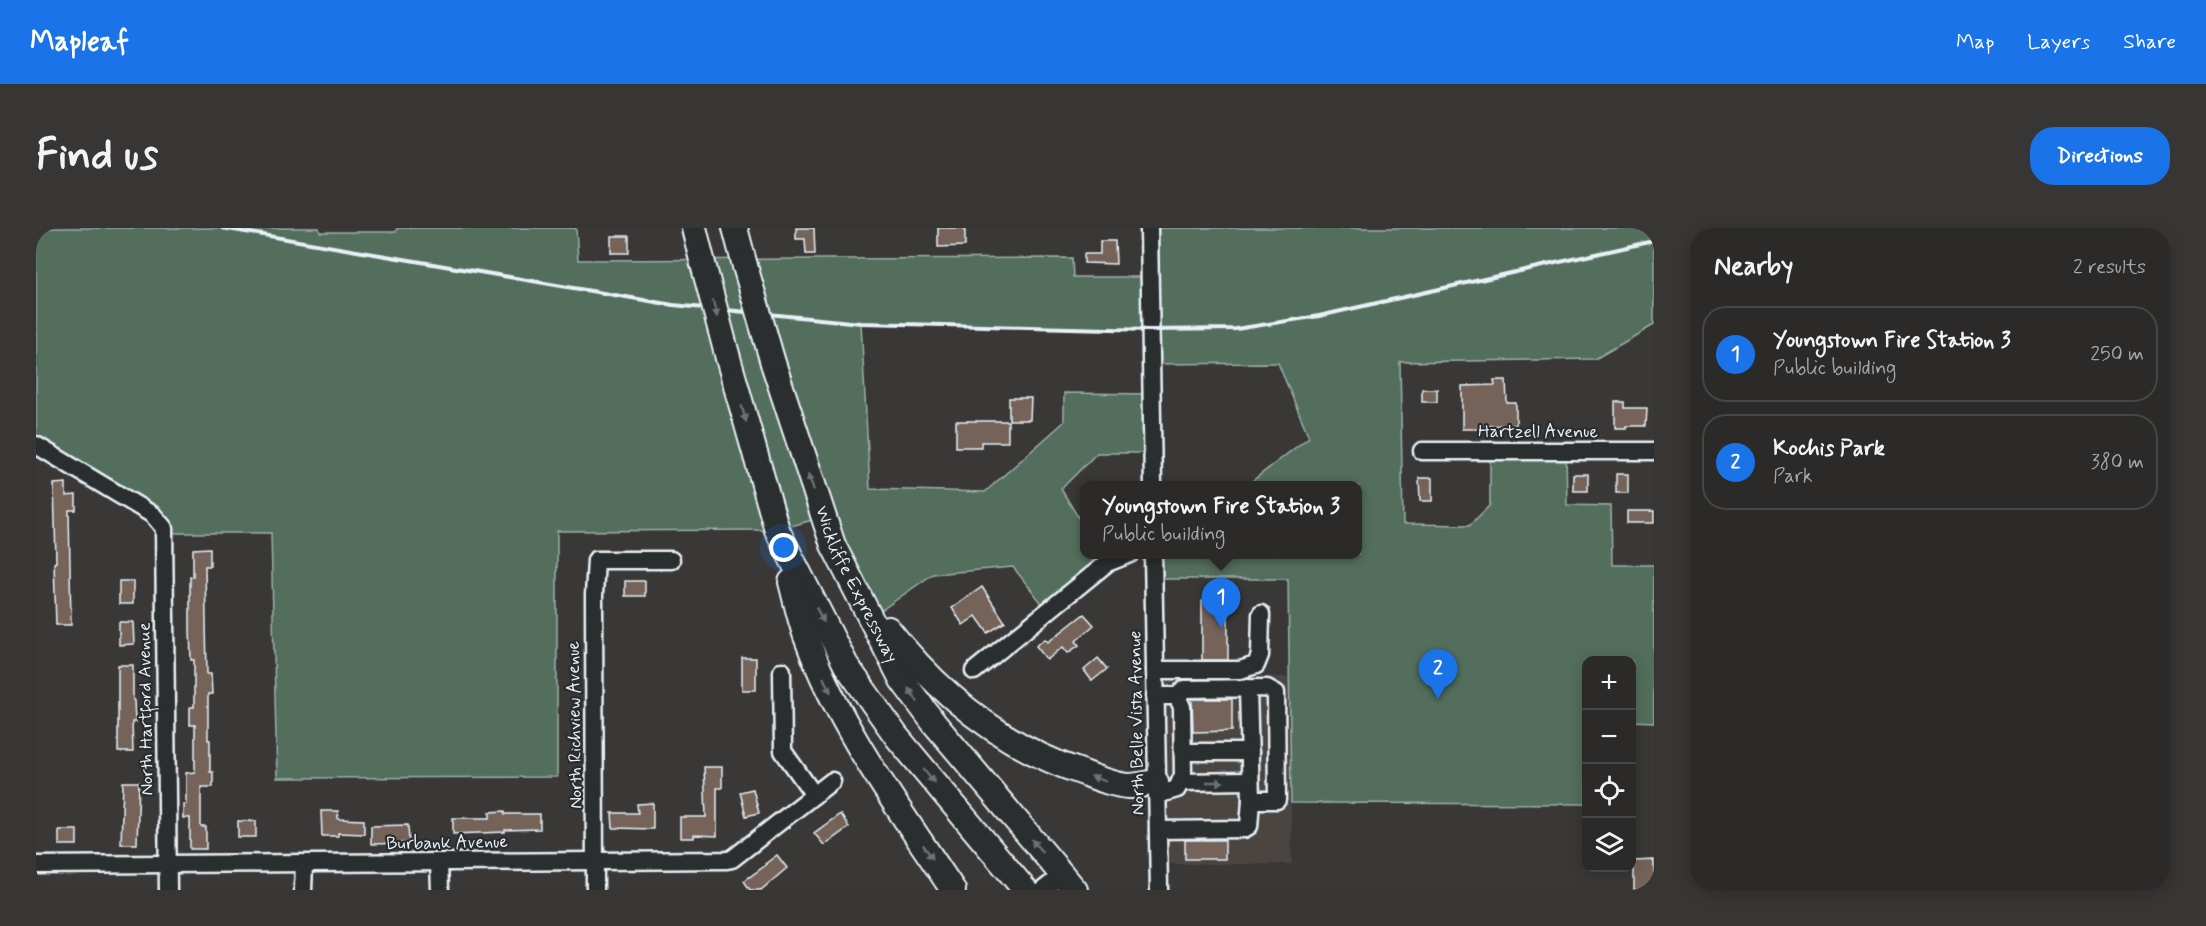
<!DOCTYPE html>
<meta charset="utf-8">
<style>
:root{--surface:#2b2a29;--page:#373635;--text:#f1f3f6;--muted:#a6a7a8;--line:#474646;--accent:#1a73e8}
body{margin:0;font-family:Mynerve,sans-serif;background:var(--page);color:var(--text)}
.controls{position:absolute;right:18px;bottom:18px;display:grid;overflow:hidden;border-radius:12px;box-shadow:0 3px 15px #0003}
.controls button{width:54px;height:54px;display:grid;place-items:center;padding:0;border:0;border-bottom:2px solid var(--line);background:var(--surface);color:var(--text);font:30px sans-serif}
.you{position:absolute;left:748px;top:320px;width:21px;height:21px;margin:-15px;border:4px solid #fff;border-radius:50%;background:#1a73e8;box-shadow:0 0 0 9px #1a73e833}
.badge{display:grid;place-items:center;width:39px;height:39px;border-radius:50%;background:var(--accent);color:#fff;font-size:20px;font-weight:700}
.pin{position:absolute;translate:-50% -50px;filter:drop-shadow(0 2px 3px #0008)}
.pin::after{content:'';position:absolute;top:32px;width:21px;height:18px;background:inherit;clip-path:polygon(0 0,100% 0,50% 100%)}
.popup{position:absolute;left:1044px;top:253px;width:282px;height:78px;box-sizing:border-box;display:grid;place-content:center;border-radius:12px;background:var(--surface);filter:drop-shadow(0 2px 4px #0005);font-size:20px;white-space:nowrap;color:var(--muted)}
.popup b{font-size:22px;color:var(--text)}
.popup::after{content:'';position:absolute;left:50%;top:100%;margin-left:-12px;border:12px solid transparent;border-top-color:var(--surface)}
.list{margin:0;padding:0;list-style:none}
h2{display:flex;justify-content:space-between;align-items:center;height:78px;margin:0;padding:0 24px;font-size:26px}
h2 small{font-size:20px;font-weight:400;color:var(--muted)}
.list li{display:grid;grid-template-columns:39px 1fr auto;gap:18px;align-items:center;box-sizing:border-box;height:96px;margin:0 12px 12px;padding:0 12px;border:2px solid var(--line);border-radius:24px}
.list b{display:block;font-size:22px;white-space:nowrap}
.list p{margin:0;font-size:20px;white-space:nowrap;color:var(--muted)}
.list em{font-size:20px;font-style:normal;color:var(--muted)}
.icon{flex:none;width:33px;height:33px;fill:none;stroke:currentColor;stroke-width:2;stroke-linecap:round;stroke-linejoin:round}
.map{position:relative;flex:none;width:1618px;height:662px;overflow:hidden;border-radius:24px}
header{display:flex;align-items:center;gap:36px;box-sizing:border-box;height:84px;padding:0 30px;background:var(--accent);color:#fff}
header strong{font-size:28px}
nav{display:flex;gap:33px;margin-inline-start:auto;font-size:21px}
.intro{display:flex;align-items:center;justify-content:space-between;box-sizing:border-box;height:144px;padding:0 36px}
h1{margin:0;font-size:42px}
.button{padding:15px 27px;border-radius:24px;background:var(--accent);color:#fff;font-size:21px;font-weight:700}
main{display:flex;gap:36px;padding:0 36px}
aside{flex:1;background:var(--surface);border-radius:24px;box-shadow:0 3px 15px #0003}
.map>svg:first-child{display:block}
.built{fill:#4b4542}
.green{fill:#536e5d;stroke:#9eb0aa;stroke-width:1.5}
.building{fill:#74645a;stroke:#e8f1f8;stroke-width:1.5}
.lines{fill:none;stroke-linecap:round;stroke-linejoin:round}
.minor-casing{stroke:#e8f1f8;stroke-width:21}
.highway-casing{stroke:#e8f1f8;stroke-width:28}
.minor{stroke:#2a2d2e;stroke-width:16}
.highway{stroke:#2a2d2e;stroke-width:24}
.rail{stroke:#e8f1f8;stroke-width:4}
.highway-bridge-casing{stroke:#e8f1f8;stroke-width:28;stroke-linecap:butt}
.highway-bridge{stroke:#2a2d2e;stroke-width:24}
.oneway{fill:#6c7275}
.labels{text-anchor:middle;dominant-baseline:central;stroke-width:4.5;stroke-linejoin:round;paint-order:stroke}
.street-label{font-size:18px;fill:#e8f1f8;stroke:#2a2d2e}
</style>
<header>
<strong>Mapleaf</strong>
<nav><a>Map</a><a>Layers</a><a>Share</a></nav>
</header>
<div class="intro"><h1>Find us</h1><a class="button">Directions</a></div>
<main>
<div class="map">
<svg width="1618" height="662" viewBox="0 0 1618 662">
<rect width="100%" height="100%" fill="#393837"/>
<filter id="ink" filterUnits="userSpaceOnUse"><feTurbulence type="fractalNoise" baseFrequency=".0167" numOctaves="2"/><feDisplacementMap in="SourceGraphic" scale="12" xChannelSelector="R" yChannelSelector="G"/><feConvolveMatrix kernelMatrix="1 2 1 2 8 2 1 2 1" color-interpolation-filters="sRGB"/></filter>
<g filter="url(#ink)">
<!-- built -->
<path class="built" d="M1119,449h134l3,187h-134z"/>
<!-- green -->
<path class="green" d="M0,0h283l1,4h76l1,-4h179l2,32 494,-2 1,19h76v-49h505v97l-59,34 -195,3 3,162 67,1 20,-20v-54h76l1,54 44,1 1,59h42v157l-22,-1v-60h-46v143l-295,-1 -3,-224h-134l2,-24 202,-1v-68l-111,-1 62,-48 -31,-74 -127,1 -1,-34 -289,-7 9,166 115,3 79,-70v-29l87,1 1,59h-55l-36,36 23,38v27l18,1 5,8 -59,48 -35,-44 -80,7 -57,40 -53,-97 -46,13 -220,1v246l-280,1 -6,-245h-107v-5l-128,-83z"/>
<!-- building -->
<g class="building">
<path d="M760,0h18l1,26h-9l-1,-15h-9z"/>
<path d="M902,0h27v18l-27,1z"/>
<rect x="575" y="8" width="18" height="17"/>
<path d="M1064,13h15l1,23 -32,-1v-9h16z"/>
<path d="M1458,152h12l1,23h9v22l-37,1v3h-17v-43l33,-1z"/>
<rect x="1386" y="161" width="15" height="13"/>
<path d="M973,170h22l-1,22h-21z"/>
<path d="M1579,174h10v6h22l-1,18h-20v2h-11z"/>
<path d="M920,193h52v21h-27v5h-25z"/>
<rect x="1537" y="246" width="15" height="17"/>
<rect x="1580" y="246" width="12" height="19"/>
<path d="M1383,250h13v23h-12z"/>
<path d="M30,255v13l10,-1v15h-7l2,115h-15l-2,-62 2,-1 -2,-78z"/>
<rect x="1591" y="283" width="27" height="12"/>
<path d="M174,320v18h-5l2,108h4l1,20h-4v46h2v32h3v15h-12v40h5v22h-16v-31h-7v-14h3v-31l9,-1v-47h-5v-18h4v-47h-3l-1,-31v-52h3v-28z"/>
<rect x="83" y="353" width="14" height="23"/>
<rect x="589" y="353" width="20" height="15"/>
<path d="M946,359l23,35 -17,11 -12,-17 -13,9 -11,-17z"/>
<rect x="1166" y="373" width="26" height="59"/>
<path d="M1048,386l10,11 -18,16 3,4 -11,8 -5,-6 -16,13 -11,-14 9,-7 3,3z"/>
<path d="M83,394h14l1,22 -15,1z"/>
<rect x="706" y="430" width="14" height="32"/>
<path d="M1062,430l9,11 -15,12 -8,-11z"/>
<path d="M82,437h15v35h1l1,22h-3l1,30h-15z"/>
<path d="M1156,471h40v32l-39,1z"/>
<path d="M668,539h18v21h-5v48l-23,-1v3h-14v-21h26z"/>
<path d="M87,554h16l-2,62h-16z"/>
<path d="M717,561l6,24 -13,3 -6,-24z"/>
<path d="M617,575v26l-40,-1 -1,-15h26l-1,-9z"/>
<path d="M285,583h17v8l26,1v14l-26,-1v3h-16z"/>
<path d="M469,583v3h35v15l-35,1v2l-52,2v-16h37v-6z"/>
<path d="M804,586l9,13 -25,18 -10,-12z"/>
<rect x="202" y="593" width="18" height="16"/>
<path d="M372,597l1,18 -38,1v-18z"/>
<rect x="23" y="602" width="18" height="15"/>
<rect x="1149" y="612" width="40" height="19"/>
<path d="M741,627l10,13 -26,22h-11l-6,-9 22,-16 -1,-1z"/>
<path d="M1618,632v30h-20v-29z"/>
</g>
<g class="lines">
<!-- minor casing -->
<g class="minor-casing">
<g id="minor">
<path d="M1113,0l4,258"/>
<path d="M0,217l117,70 11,13 4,362"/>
<path d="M1386,223h232"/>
<path d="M1117,326l6,336"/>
<path d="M1119,442h85l16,-5 4,-10 1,-41"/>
<path d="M746,443l1,80 31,44"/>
<path d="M938,443l133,-108 23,-9"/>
<path d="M1119,468h22l8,-7 82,-1 9,5 1,107h-26l-3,-112"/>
<path d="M1147,524h67"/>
<path d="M1144,554l70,-1"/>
<path d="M1121,567l20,-6 6,-14 -1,-68 -5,-11"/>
<path d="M1122,602l86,-1 5,-3 2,-26"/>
<path d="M403,634l1,28"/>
<path d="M0,637l691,-5 5,-1 100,-78"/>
<path d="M267,662l1,-26"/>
<path d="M559,662l-1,-295 2,-35h75"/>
<path d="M1007,662l19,-15"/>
</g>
</g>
<!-- highway casing -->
<g class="highway-casing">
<g id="highway">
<path d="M658,0l8,32"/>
<path d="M699,0l10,38"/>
<path d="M692,130l49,172 69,135 51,72 128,153"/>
<path id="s1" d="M737,135l60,182 69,135 32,43 141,167"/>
<path d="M755,354c5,19 9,39 16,57 33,91 93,171 146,251"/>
<path d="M852,401c51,65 115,117 193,143 16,6 32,13 48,14 9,0 19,-3 27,-4"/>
</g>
</g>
<!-- minor -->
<use href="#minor" class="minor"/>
<!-- highway -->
<use href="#highway" class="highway"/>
<!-- rail -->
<path class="rail" d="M186,0l451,77 188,18 289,7 86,-1 83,-13 335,-75"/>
<!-- highway-bridge casing -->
<g class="highway-bridge-casing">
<g id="highway-bridge">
<path d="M666,32l26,98"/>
<path d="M709,38l28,97"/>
</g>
</g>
<!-- highway-bridge -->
<use href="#highway-bridge" class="highway-bridge"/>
</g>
<!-- one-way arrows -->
<defs><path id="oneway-solid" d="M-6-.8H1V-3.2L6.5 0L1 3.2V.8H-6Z" transform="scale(1.5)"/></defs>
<g class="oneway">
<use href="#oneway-solid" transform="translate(679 81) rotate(75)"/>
<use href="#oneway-solid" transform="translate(708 186) rotate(74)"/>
<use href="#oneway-solid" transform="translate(775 254) rotate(-109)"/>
<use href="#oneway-solid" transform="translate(784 387) rotate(62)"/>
<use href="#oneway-solid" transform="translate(791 457) rotate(64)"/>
<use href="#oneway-solid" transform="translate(877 467) rotate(-125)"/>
<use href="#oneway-solid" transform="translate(893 548) rotate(51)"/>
<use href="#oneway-solid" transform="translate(1063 551) rotate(-161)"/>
<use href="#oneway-solid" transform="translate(1179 554)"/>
<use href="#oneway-solid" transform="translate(1001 618) rotate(-130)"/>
<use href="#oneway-solid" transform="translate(892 624) rotate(56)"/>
</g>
</g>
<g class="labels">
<!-- street labels -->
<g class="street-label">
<text x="1502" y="204">Hartzell Avenue</text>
<text stroke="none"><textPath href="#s1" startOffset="237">Wickliffe Expressway</textPath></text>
<text transform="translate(110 481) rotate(-91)">North Hartford Avenue</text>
<text transform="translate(1101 495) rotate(-91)">North Belle Vista Avenue</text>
<text transform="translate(539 497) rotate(-91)">North Richview Avenue</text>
<text transform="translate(411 615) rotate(-1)">Burbank Avenue</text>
</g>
</g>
</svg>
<div class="controls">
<button>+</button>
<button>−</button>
<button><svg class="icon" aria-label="locate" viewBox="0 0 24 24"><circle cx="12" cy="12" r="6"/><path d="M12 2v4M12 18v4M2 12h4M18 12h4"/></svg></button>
<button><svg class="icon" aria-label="layers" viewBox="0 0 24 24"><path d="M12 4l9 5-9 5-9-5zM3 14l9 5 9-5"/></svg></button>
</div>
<div class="you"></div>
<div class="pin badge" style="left:1185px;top:400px">1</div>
<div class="popup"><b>Youngstown Fire Station 3</b>Public building</div>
<div class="pin badge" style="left:1402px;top:471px">2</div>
</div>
<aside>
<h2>Nearby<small>2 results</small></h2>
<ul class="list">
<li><span class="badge">1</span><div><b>Youngstown Fire Station 3</b><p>Public building</p></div><em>250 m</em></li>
<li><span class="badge">2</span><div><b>Kochis Park</b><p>Park</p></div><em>380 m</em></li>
</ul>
</aside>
</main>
